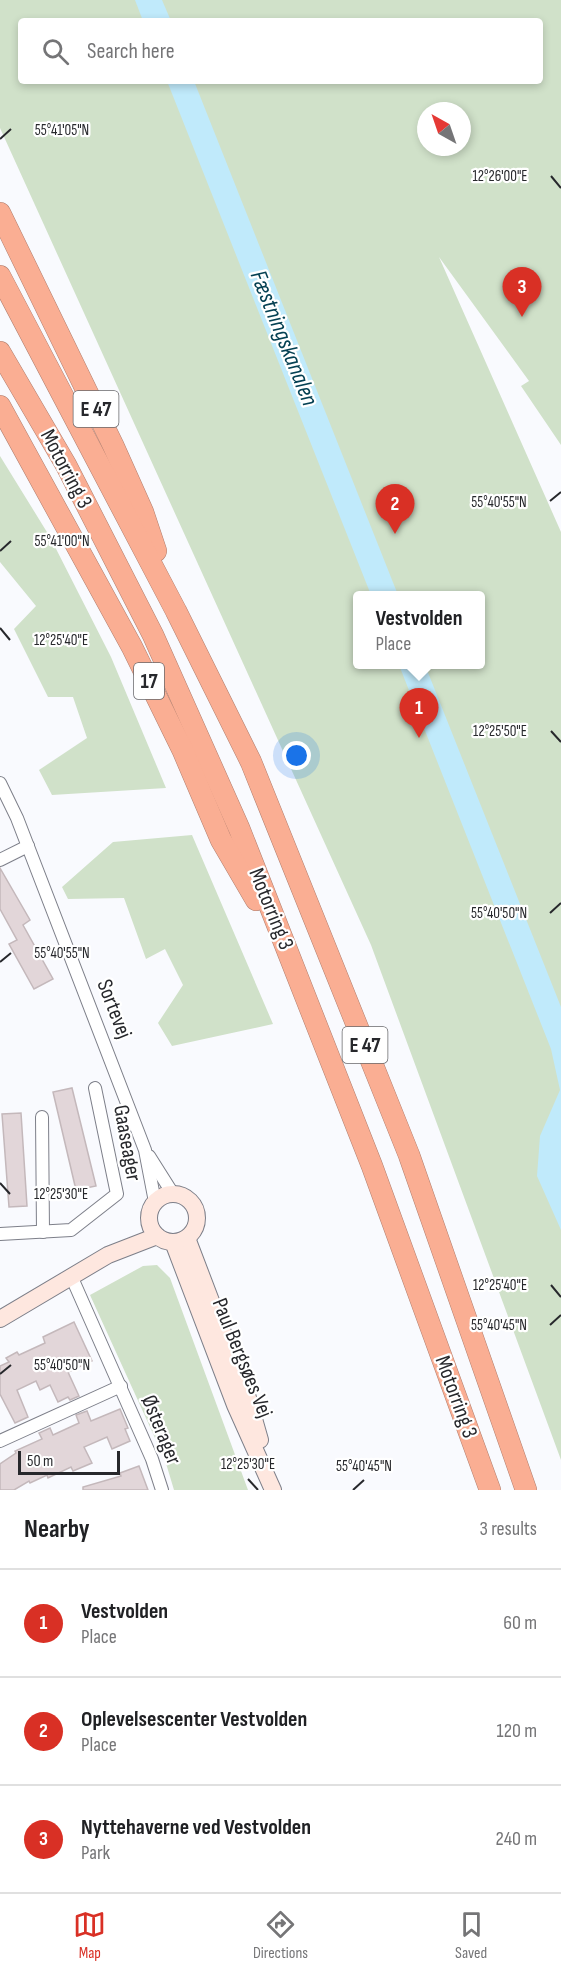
<!DOCTYPE html>
<meta charset="utf-8">
<style>
:root{--surface:#fff;--page:#f6f6f6;--text:#202124;--muted:#757577;--line:#e0e0e0;--accent:#d93025}
body{margin:0;font-family:"Sofia Sans Condensed",sans-serif;background:var(--page);color:var(--text)}
.compass{position:absolute;left:417px;top:102px;width:54px;height:54px;border-radius:50%;background:var(--surface);box-shadow:0 3px 9px #0003;rotate:320deg}
.scale{position:absolute;left:18px;bottom:15px;width:102px;box-sizing:border-box;padding-left:6px;border:3px solid #27282c;border-top:0;font-size:16px;line-height:21px;white-space:nowrap;color:#27282c;-webkit-text-stroke:4px #fff;paint-order:stroke}
.you{position:absolute;left:297px;top:756px;width:21px;height:21px;margin:-15px;border:4px solid #fff;border-radius:50%;background:#1a73e8;box-shadow:0 0 0 9px #1a73e833}
.badge{display:grid;place-items:center;width:39px;height:39px;border-radius:50%;background:var(--accent);color:#fff;font-size:20px;font-weight:700}
.pin{position:absolute;translate:-50% -50px;filter:drop-shadow(0 2px 3px #0008)}
.pin::after{content:'';position:absolute;top:32px;width:21px;height:18px;background:inherit;clip-path:polygon(0 0,100% 0,50% 100%)}
.popup{position:absolute;left:353px;top:591px;width:132px;height:78px;box-sizing:border-box;display:grid;place-content:center;border-radius:6px;background:var(--surface);filter:drop-shadow(0 2px 4px #0005);font-size:20px;white-space:nowrap;color:var(--muted)}
.popup b{font-size:22px;color:var(--text)}
.popup::after{content:'';position:absolute;left:50%;top:100%;margin-left:-12px;border:12px solid transparent;border-top-color:var(--surface)}
.list{margin:0;padding:0;list-style:none}
h2{display:flex;justify-content:space-between;align-items:center;height:78px;margin:0;padding:0 24px;font-size:26px}
h2 small{font-size:20px;font-weight:400;color:var(--muted)}
.list li{display:grid;grid-template-columns:39px 1fr auto;gap:18px;align-items:center;box-sizing:border-box;height:108px;padding:0 24px;border-top:2px solid var(--line)}
.list b{display:block;font-size:22px;white-space:nowrap}
.list p{margin:0;font-size:20px;white-space:nowrap;color:var(--muted)}
.list em{font-size:20px;font-style:normal;color:var(--muted)}
.icon{flex:none;width:33px;height:33px;fill:none;stroke:currentColor;stroke-width:2;stroke-linecap:round;stroke-linejoin:round}
.map{position:relative;flex:none;width:561px;height:1490px;overflow:hidden}
.search{position:absolute;background:var(--surface);box-shadow:0 3px 9px #0003;left:18px;right:18px;top:18px;height:66px;display:flex;align-items:center;gap:15px;box-sizing:border-box;padding:0 21px;border-radius:6px;color:var(--muted);font-size:22px}
.sheet{height:402px;background:var(--surface)}
nav{display:flex;justify-content:space-around;align-items:center;box-sizing:border-box;height:84px;border-top:2px solid var(--line);background:var(--surface);font-size:16px;color:var(--muted)}
nav a{display:grid;justify-items:center;gap:3px}
nav .on{color:var(--accent)}
.map>svg:first-child{display:block}
.green{fill:#d0e1c9;fill-rule:evenodd}
.water{fill:#c0eafb}
.building{fill:#e2d6d9;stroke:#c4b8bb;stroke-width:1.5}
.lines{fill:none;stroke-linecap:round;stroke-linejoin:round}
.street-casing{stroke:#7d7f89;stroke-width:14}
.secondary-casing{stroke:#7d7f89;stroke-width:18}
.highway-casing{stroke:#b07f6f;stroke-width:22}
.street{stroke:#fff;stroke-width:12}
.secondary{stroke:#fee7df;stroke-width:16}
.highway{stroke:#faae93;stroke-width:21}
.ticks{fill:none;stroke:#27282c;stroke-width:2}
.labels{text-anchor:middle;dominant-baseline:central;stroke-width:4.5;stroke-linejoin:round;paint-order:stroke}
.shield{fill:#fff;stroke:#68686b;stroke-width:1.5}
.shield-label{font-size:21px;font-weight:bold;fill:#27282c}
.street-label{font-size:22px;fill:#27282c;stroke:#fff}
.water-label{font-size:24px;font-style:italic;fill:#054153;stroke:#fff}
.ticks-label{font-size:15px;text-anchor:middle;fill:#27282c;stroke:#fff;stroke-width:4.5;stroke-linejoin:round;paint-order:stroke}
</style>
<div class="map">
<svg width="561" height="1490" viewBox="0 0 561 1490">
<rect width="100%" height="100%" fill="#f9fafe"/>
<!-- green -->
<g class="green">
<path d="M0,0h561v445l-40,-59 8,-5 -90,-124 122,275v928l-190,-515 -371,-817zM21,21h519v60h-519zM426,111h36v36h-36zM358,596h122v68h-122z"/>
<path d="M0,456l50,81 61,120 55,131 -114,7 -13,-25 48,-32 -14,-41h-25l-34,-68 22,-23 -36,-44z"/>
<path d="M192,835l81,189 -101,22 -14,-23 25,-38 -18,-36 -19,10 -22,-61 -56,1 -6,-12 51,-45z"/>
<path d="M157,1265l13,13 78,212h-74l-9,-30 -75,-165 53,-29z"/>
</g>
<!-- water -->
<g class="water">
<path d="M135,0h27l9,21h-28z"/>
<path d="M167,81h27l204,514h-27z"/>
<path d="M399,665h26l136,342v223l-24,-54 3,-40 20,-46 -9,-41z"/>
</g>
<!-- building -->
<g class="building">
<path d="M0,868l30,52 -7,5 30,54 -19,10 -25,-45 8,-4 -17,-31z"/>
<path d="M72,1088l24,98 -20,4 -23,-98z"/>
<path d="M21,1113l6,93 -18,1 -7,-93z"/>
<path d="M74,1322l18,39 -24,11 11,24 -9,4 -2,-3 -10,5 -8,-17 -10,5 -4,-9 -19,9 11,27 -13,6 -15,-29v-28l9,-4 -3,-4 11,-6 2,3 26,-12 -2,-6z"/>
<path d="M120,1409l8,19 -3,1 5,12 -18,8 -5,-12 -23,10 8,16 -19,8 -2,-4 -23,11 -1,-3 -17,8 -1,-2 -15,9h-14v-26l16,-11 -1,-2 27,-12 -3,-6 11,-5 3,7 26,-12 -3,-8 11,-4 4,10z"/>
<path d="M139,1466l9,24h-65v-3l38,-11 -1,-3z"/>
</g>
<g class="lines">
<!-- street casing -->
<g class="street-casing">
<g id="street">
<path d="M0,783l17,35 128,332 10,52"/>
<path d="M0,860l28,-14"/>
<path d="M42,1117l1,115"/>
<path d="M149,1156l24,38"/>
<path d="M0,1234l71,-4 46,-36 -22,-106"/>
<path d="M72,1278l80,181 10,31"/>
<path d="M0,1441l121,-55"/>
</g>
</g>
<!-- secondary casing -->
<g class="secondary-casing">
<g id="secondary">
<circle cx="173" cy="1218" r="24"/>
<path d="M187,1238l61,160 12,42"/>
<path d="M173,1242l62,163 38,85"/>
<path d="M0,1319l108,-64 49,-19"/>
</g>
</g>
<!-- highway casing -->
<g class="highway-casing">
<g id="highway">
<path d="M0,213l113,232 30,67 13,39"/>
<path d="M0,276l176,335 75,151 158,393 117,335"/>
<path d="M0,352l66,113 87,170 86,193 133,338 118,324"/>
<path d="M0,406l132,241 51,104 38,89 35,60"/>
</g>
</g>
<!-- street -->
<use href="#street" class="street"/>
<!-- secondary -->
<use href="#secondary" class="secondary"/>
<!-- highway -->
<use href="#highway" class="highway"/>
</g>
<!-- ticks -->
<path class="ticks" d="M0,139l11,-10M551,176l10,12M550,501l11,-9M0,551l11,-10M0,628l10,12M551,731l10,11M550,913l11,-10M0,962l11,-9M0,1183l10,11M551,1285l10,12M550,1325l11,-10M0,1374l11,-9M248,1479l10,11M353,1490l11,-10"/>
<g class="labels">
<!-- shield labels -->
<g class="shield">
<rect x="73.5" y="391" width="45" height="36" rx="4.5"/>
<rect x="134" y="663" width="30" height="36" rx="4.5"/>
<rect x="342.5" y="1027" width="45" height="36" rx="4.5"/>
</g>
<g class="shield-label">
<text x="96" y="409">E 47</text>
<text x="149" y="681">17</text>
<text x="365" y="1045">E 47</text>
</g>
<!-- street labels -->
<g class="street-label">
<text transform="translate(66 469) rotate(62)">Motorring 3</text>
<text transform="translate(271 909) rotate(68)">Motorring 3</text>
<text transform="translate(114 1009) rotate(69)">Sortevej</text>
<text transform="translate(127 1143) rotate(80)">Gaaseager</text>
<text transform="translate(242 1358) rotate(68)">Paul Bergsøes Vej</text>
<text transform="translate(456 1397) rotate(70)">Motorring 3</text>
<text transform="translate(161 1430) rotate(68)">Østerager</text>
</g>
<!-- water labels -->
<g class="water-label">
<text transform="translate(284 338) rotate(68)">Fæstningskanalen</text>
</g>
</g>
<g class="ticks-label">
<text x="62" y="135">55°41'05"N</text>
<text x="500" y="181">12°26'00"E</text>
<text x="499" y="507">55°40'55"N</text>
<text x="62" y="546">55°41'00"N</text>
<text x="61" y="645">12°25'40"E</text>
<text x="500" y="736">12°25'50"E</text>
<text x="499" y="918">55°40'50"N</text>
<text x="62" y="958">55°40'55"N</text>
<text x="61" y="1199">12°25'30"E</text>
<text x="500" y="1290">12°25'40"E</text>
<text x="499" y="1330">55°40'45"N</text>
<text x="62" y="1370">55°40'50"N</text>
<text x="248" y="1469">12°25'30"E</text>
<text x="364" y="1471">55°40'45"N</text>
</g>
</svg>
<svg class="compass" viewBox="-18 -18 36 36"><path d="M0-13l5 13h-10z" fill="#e53935"/><path d="M0 13l5-13h-10z" fill="#757577"/></svg>
<div class="scale">50 m</div>
<div class="you"></div>
<div class="pin badge" style="left:419px;top:738px">1</div>
<div class="popup"><b>Vestvolden</b>Place</div>
<div class="pin badge" style="left:395px;top:534px">2</div>
<div class="pin badge" style="left:522px;top:317px">3</div>
<div class="search"><svg class="icon" aria-label="search" viewBox="0 0 24 24"><circle cx="10" cy="10" r="6"/><path d="M15 15l6 6"/></svg>Search here</div>
</div>
<section class="sheet">
<h2>Nearby<small>3 results</small></h2>
<ul class="list">
<li><span class="badge">1</span><div><b>Vestvolden</b><p>Place</p></div><em>60 m</em></li>
<li><span class="badge">2</span><div><b>Oplevelsescenter Vestvolden</b><p>Place</p></div><em>120 m</em></li>
<li><span class="badge">3</span><div><b>Nyttehaverne ved Vestvolden</b><p>Park</p></div><em>240 m</em></li>
</ul>
</section>
<nav>
<a class="on"><svg class="icon" aria-label="map" viewBox="0 0 24 24"><path d="M3 6l6-2 6 2 6-2v14l-6 2-6-2-6 2zM9 4v14M15 6v14"/></svg>Map</a>
<a><svg class="icon" aria-label="directions" viewBox="0 0 24 24"><path d="M12 3l9 9-9 9-9-9zM9 14v-3h6M13 9l2 2-2 2"/></svg>Directions</a>
<a><svg class="icon" aria-label="saved" viewBox="0 0 24 24"><path d="M7 4h10v16l-5-4-5 4z"/></svg>Saved</a>
</nav>
